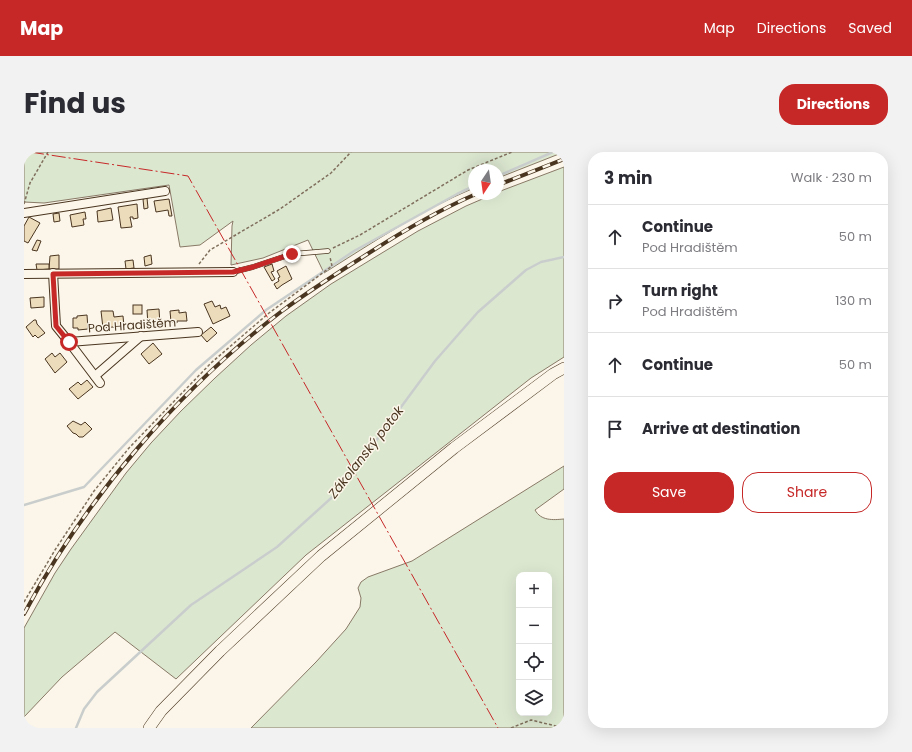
<!DOCTYPE html>
<meta charset="utf-8">
<style>
:root{--surface:#fff;--page:#f2f2f3;--text:#2b2b33;--muted:#7c7c81;--line:#e1e1e2;--accent:#c62828}
body{margin:0;font-family:Poppins,sans-serif;background:var(--page);color:var(--text)}
.controls{position:absolute;right:12px;bottom:12px;display:grid;overflow:hidden;border-radius:8px;box-shadow:0 4px 16px #0002}
.controls button{width:36px;height:36px;display:grid;place-items:center;padding:0;border:0;border-bottom:1px solid var(--line);background:var(--surface);color:var(--text);font:20px sans-serif}
.compass{position:absolute;left:444px;top:12px;width:36px;height:36px;border-radius:50%;background:var(--surface);box-shadow:0 4px 16px #0002;rotate:193deg}
.stop{position:absolute;width:12px;height:12px;margin:-9px;border:3px solid #c62828;border-radius:50%;background:#fff}
.stop.end{background:#c62828;border-color:#fff;box-shadow:0 1px 4px #0008}
.list{margin:0;padding:0;list-style:none}
h2{display:flex;justify-content:space-between;align-items:center;height:52px;margin:0;padding:0 16px;font-size:17px}
h2 small{font-size:13px;font-weight:400;color:var(--muted)}
.list li{display:grid;grid-template-columns:26px 1fr auto;gap:12px;align-items:center;box-sizing:border-box;height:64px;padding:0 16px;border-top:1px solid var(--line)}
.list b{display:block;font-size:15px;white-space:nowrap}
.list p{margin:0;font-size:13px;white-space:nowrap;color:var(--muted)}
.list em{font-size:13px;font-style:normal;color:var(--muted)}
.actions{display:flex;gap:8px;padding:12px 16px}
.actions a{flex:1;padding:9px 0;border:1px solid var(--accent);border-radius:16px;text-align:center;font-size:14px;color:var(--accent)}
.actions .main{background:var(--accent);color:#fff}
.icon{flex:none;width:22px;height:22px;fill:none;stroke:currentColor;stroke-width:2;stroke-linecap:round;stroke-linejoin:round}
.map{position:relative;flex:none;width:540px;height:576px;overflow:hidden;border-radius:16px}
header{display:flex;align-items:center;gap:24px;box-sizing:border-box;height:56px;padding:0 20px;background:var(--accent);color:#fff}
header strong{font-size:19px}
nav{display:flex;gap:22px;margin-inline-start:auto;font-size:14px}
.intro{display:flex;align-items:center;justify-content:space-between;box-sizing:border-box;height:96px;padding:0 24px}
h1{margin:0;font-size:28px}
.button{padding:10px 18px;border-radius:16px;background:var(--accent);color:#fff;font-size:14px;font-weight:700}
main{display:flex;gap:24px;padding:0 24px}
aside{flex:1;background:var(--surface);border-radius:16px;box-shadow:0 4px 16px #0002}
.map>svg:first-child{display:block}
.green{fill:#dce7d0;stroke:#887966;fill-rule:evenodd}
.lines{fill:none;stroke-linecap:round;stroke-linejoin:round}
.stream{stroke:#c9cecd;stroke-width:2.5}
.building{fill:#ecdcbc;stroke:#4a3520}
.service-casing{stroke:#4a3520;stroke-width:5.5}
.minor-casing{stroke:#4a3520;stroke-width:10}
.secondary-casing{stroke:#4a3520;stroke-width:12}
.path{stroke:#7f6f5c;stroke-width:1.5;stroke-dasharray:3 2;stroke-linecap:butt}
.service{stroke:#fbf6e9;stroke-width:4}
.minor{stroke:#fbf6e9;stroke-width:8}
.secondary{stroke:#fbf6e9;stroke-width:11}
.rail-casing{stroke:#4a3520;stroke-width:4}
.rail{stroke:#fbf6e9;stroke-width:2.5;stroke-dasharray:8;stroke-linecap:butt}
.power{stroke:#c62828;stroke-width:1;stroke-dasharray:14 3 2 3;stroke-linecap:butt}
.route{stroke:#c62828;stroke-width:5}
.labels{text-anchor:middle;dominant-baseline:central;stroke-width:3;stroke-linejoin:round;paint-order:stroke}
.street-label{font-size:12px;fill:#4a3520;stroke:#fbf6e9}
.water-label{font-size:13px;font-style:italic;fill:#4a3520;stroke:#fbf6e9}
</style>
<header>
<strong>Map</strong>
<nav><a>Map</a><a>Directions</a><a>Saved</a></nav>
</header>
<div class="intro"><h1>Find us</h1><a class="button">Directions</a></div>
<main>
<div class="map">
<svg width="540" height="576" viewBox="0 0 540 576">
<rect width="100%" height="100%" fill="#fbf6e9"/>
<!-- green -->
<g class="green">
<path d="M0,0h540l-66,26v-8h-24v18c-53,22 -102,55 -150,85l-16,-33 -45,18 -32,7 1,-39 1,-5 -33,24 -20,2 -11,-62 -125,18 -20,-1z"/>
<path d="M540,15v190l-33,21 -225,177 -130,124 -61,-47 -53,45 -38,40v-89l31,-55 16,-24 55,-76 25,-30 30,-32 34,-33 36,-33 35,-29 45,-32 87,-53 48,-25 28,-12h4v-2z"/>
<path d="M540,314v23l-29,21c6,11 18,10 29,9v209h-313l65,-66 30,-33 14,-22 1,-9 -3,-10 3,-6 7,-5 44,-16zM495,423h30v138h-30z"/>
</g>
<g class="lines">
<!-- stream -->
<g class="stream">
<path d="M474,24l55,-24"/>
<path d="M0,353l60,-18 112,-117 70,-60 88,-59 103,-57 17,-8"/>
<path d="M52,576l8,-19 13,-17 94,-87 86,-58 62,-56 96,-130 43,-49 48,-42 15,-8 23,-5"/>
</g>
</g>
<!-- building -->
<g class="building">
<path d="M123,46l1,10 -4,1 -1,-10z"/>
<path d="M145,47l3,17h-3l-1,-6 -12,2 -2,-11z"/>
<path d="M113,52l1,14 -5,1v-2h-3l2,10 -11,1 -3,-21z"/>
<path d="M87,56l2,12 -15,2 -1,-11z"/>
<path d="M61,60l1,7h-3l1,6 -12,2 -2,-12z"/>
<path d="M35,61l1,8 -6,1 -1,-8z"/>
<path d="M5,65l11,6 -12,20 -4,-2v-15z"/>
<path d="M13,88l4,1 -4,10 -5,-1z"/>
<path d="M35,103v14h-10l1,-13z"/>
<path d="M127,103l1,9 -7,2 -1,-9z"/>
<path d="M109,108l1,8 -8,1 -1,-8z"/>
<path d="M12,112h13v5l-12,1z"/>
<path d="M248,112l2,7 -3,1 4,7 -3,2 -8,-14z"/>
<path d="M262,114l6,13 -10,6 -5,4 -3,-5 5,-3 -1,-3 2,-1 -3,-6z"/>
<path d="M20,145v10l-13,1 -1,-10z"/>
<path d="M188,149l3,6 5,-2 1,4 5,-2 4,9 -17,8 -9,-20z"/>
<rect x="109" y="153" width="9" height="9"/>
<path d="M135,157l1,15 -3,1h-9l-1,-15z"/>
<path d="M155,158v3l7,-1 1,9h-10v2l-6,-1 -1,-11z"/>
<path d="M77,159h12l1,6 9,-1 1,10 -8,1v1h-2l-1,-1 -10,1z"/>
<path d="M63,163l1,14 -10,1v-2h-5v-10h4v-2z"/>
<path d="M10,168h2l1,4 8,9 -7,5 -3,-3 -2,2 -7,-10z"/>
<path d="M187,175l6,6 -10,9 -6,-7z"/>
<path d="M129,191l9,11 -13,10 -8,-10z"/>
<path d="M28,201l3,4 5,-4 7,9 -12,11 -10,-14z"/>
<path d="M63,228l6,7 -15,12 -9,-10 9,-7 3,3z"/>
<path d="M49,269l8,4 4,-3 7,7 -9,8h-4l-3,-3 -3,-1 -6,-7z"/>
</g>
<g class="lines">
<!-- service casing -->
<g class="service-casing">
<path id="service" d="M209,120l20,-5 39,-13 36,-3"/>
</g>
<!-- minor casing -->
<g class="minor-casing">
<g id="minor">
<path d="M0,61l141,-22"/>
<path d="M29,121l3,53 13,16 129,-10"/>
<path d="M0,122l209,-2"/>
<path d="M45,190l31,41"/>
<path d="M71,224l46,-40"/>
</g>
</g>
<!-- secondary casing -->
<g class="secondary-casing">
<path id="secondary" d="M125,576l12,-17 59,-60 101,-95 133,-108 99,-74 11,-6"/>
</g>
<!-- path -->
<g class="path">
<path d="M0,52l6,-21 18,-31"/>
<path d="M309,96l27,-13 108,-65 44,-18"/>
<path d="M175,112l11,-14 70,-41 51,-36 20,-21"/>
<path d="M0,450l31,-52 39,-59 35,-43 82,-85 58,-50 63,-47 -2,-9"/>
<path d="M487,576l20,-8 33,8"/>
</g>
<!-- service -->
<use href="#service" class="service"/>
<!-- minor -->
<use href="#minor" class="minor"/>
<!-- secondary -->
<use href="#secondary" class="secondary"/>
<!-- rail casing -->
<g class="rail-casing">
<g id="rail">
<path d="M474,33l66,-26"/>
<path d="M0,462c61,-115 155,-225 258,-303 28,-21 57,-39 87,-58 34,-22 70,-43 107,-59"/>
</g>
</g>
<!-- rail -->
<use href="#rail" class="rail"/>
<!-- power -->
<path class="power" d="M6,0l158,24 310,552"/>
</g>
<g class="lines">
<!-- route -->
<path class="route" d="M45,190l-13,-16 -3,-52 180,-2 20,-5 39,-13"/>
</g>
<g class="labels">
<!-- street labels -->
<g class="street-label">
<text transform="translate(108 173) rotate(-4)">Pod Hradištěm</text>
</g>
<!-- water labels -->
<g class="water-label">
<text transform="translate(342 300) rotate(-52)">Zákolanský potok</text>
</g>
</g>
</svg>
<div class="controls">
<button>+</button>
<button>−</button>
<button><svg class="icon" aria-label="locate" viewBox="0 0 24 24"><circle cx="12" cy="12" r="6"/><path d="M12 2v4M12 18v4M2 12h4M18 12h4"/></svg></button>
<button><svg class="icon" aria-label="layers" viewBox="0 0 24 24"><path d="M12 4l9 5-9 5-9-5zM3 14l9 5 9-5"/></svg></button>
</div>
<svg class="compass" viewBox="-18 -18 36 36"><path d="M0-13l5 13h-10z" fill="#e53935"/><path d="M0 13l5-13h-10z" fill="#7c7c81"/></svg>
<div class="stop" style="left:45px;top:190px"></div>
<div class="stop end" style="left:268px;top:102px"></div>
</div>
<aside>
<h2>3 min<small>Walk · 230 m</small></h2>
<ul class="list">
<li><svg class="icon" aria-label="ahead" viewBox="0 0 24 24"><path d="M12 20V5M6 11l6-6 6 6"/></svg><div><b>Continue</b><p>Pod Hradištěm</p></div><em>50 m</em></li>
<li><svg class="icon" aria-label="right" viewBox="0 0 24 24"><path d="M7 20v-9h11M14 6l5 5-5 5"/></svg><div><b>Turn right</b><p>Pod Hradištěm</p></div><em>130 m</em></li>
<li><svg class="icon" aria-label="ahead" viewBox="0 0 24 24"><path d="M12 20V5M6 11l6-6 6 6"/></svg><div><b>Continue</b></div><em>50 m</em></li>
<li><svg class="icon" aria-label="arrive" viewBox="0 0 24 24"><path d="M6 21V4h12l-3 4 3 4H6"/></svg><div><b>Arrive at destination</b></div></li>
</ul>
<div class="actions"><a class="main">Save</a><a>Share</a></div>
</aside>
</main>
